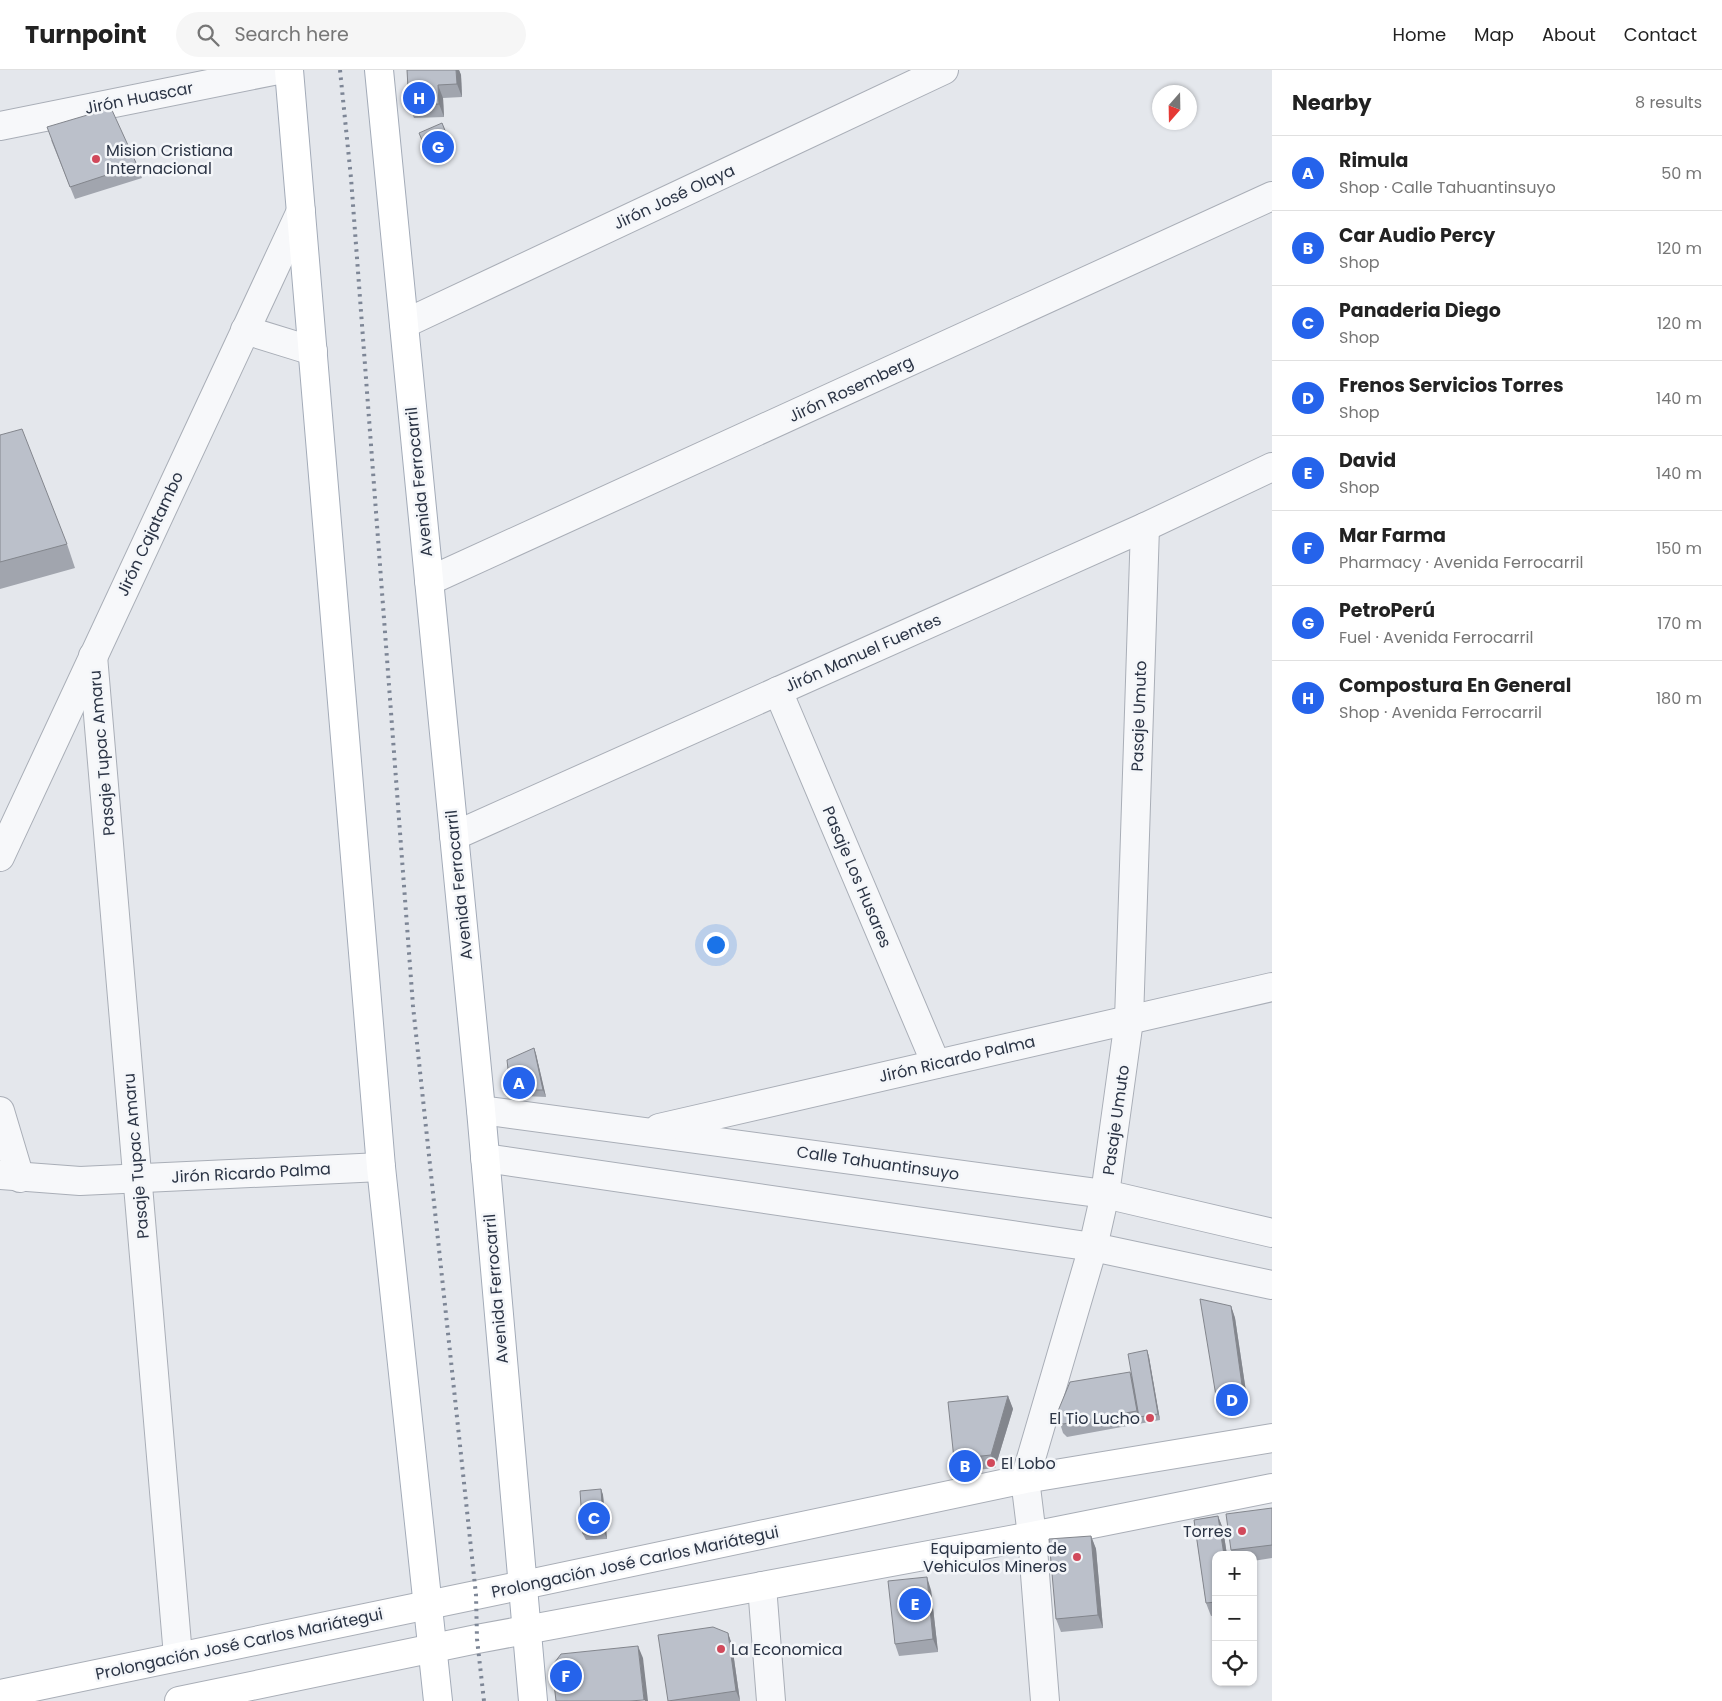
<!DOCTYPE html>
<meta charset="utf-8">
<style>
:root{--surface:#fff;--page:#f6f6f6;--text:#222;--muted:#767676;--line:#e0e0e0;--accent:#2563eb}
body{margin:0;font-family:Poppins,sans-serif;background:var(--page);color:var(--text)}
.controls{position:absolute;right:15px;bottom:15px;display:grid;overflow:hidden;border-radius:10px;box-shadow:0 1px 4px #0004}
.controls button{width:45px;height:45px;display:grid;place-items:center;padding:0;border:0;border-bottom:1px solid var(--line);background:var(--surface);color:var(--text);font:25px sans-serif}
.compass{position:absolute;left:1152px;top:15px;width:45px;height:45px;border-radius:50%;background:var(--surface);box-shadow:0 1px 4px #0004;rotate:200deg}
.you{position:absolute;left:715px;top:874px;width:18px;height:18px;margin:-12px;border:4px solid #fff;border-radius:50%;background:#1a73e8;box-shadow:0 0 0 8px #1a73e833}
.badge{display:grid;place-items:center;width:32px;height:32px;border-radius:50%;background:var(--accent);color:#fff;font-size:16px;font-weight:700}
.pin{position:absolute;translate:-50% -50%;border:2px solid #fff;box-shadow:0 1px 5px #0006}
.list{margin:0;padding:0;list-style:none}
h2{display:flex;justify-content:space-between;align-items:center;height:65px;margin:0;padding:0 20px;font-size:21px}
h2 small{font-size:16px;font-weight:400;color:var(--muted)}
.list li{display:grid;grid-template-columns:32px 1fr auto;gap:15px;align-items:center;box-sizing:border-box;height:75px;padding:0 20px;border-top:1px solid var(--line)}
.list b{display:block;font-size:19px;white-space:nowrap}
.list p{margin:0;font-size:16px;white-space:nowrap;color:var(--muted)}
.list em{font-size:16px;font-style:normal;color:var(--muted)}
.icon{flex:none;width:28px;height:28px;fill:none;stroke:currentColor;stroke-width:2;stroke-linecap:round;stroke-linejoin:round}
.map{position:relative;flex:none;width:1272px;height:1631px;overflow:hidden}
header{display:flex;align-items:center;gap:30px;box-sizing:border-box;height:70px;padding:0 25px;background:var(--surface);border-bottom:1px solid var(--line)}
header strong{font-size:24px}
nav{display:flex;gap:28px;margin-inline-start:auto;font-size:18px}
.search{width:350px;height:45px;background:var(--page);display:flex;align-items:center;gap:12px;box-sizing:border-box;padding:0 18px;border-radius:28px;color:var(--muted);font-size:19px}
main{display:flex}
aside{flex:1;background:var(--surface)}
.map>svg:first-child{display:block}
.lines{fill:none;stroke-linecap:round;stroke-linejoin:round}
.minor-casing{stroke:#a9aeb7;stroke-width:30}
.secondary-casing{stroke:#a9aeb7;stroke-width:30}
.primary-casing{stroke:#a3abb8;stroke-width:30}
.minor{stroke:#f7f8fa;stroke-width:28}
.secondary{stroke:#fff;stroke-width:28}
.primary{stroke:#fff;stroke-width:28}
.rail{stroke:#7d8696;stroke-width:4;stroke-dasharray:2.5 5;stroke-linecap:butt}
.wall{fill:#a1a5ae}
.shaded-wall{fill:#83868d}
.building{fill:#bbc0ca;stroke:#83868d}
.poi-dot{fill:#d1495b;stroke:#f4f6f9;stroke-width:2}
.labels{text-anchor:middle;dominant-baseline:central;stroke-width:5;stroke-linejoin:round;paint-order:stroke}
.street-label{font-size:16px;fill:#2b3445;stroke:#f4f6f9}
.poi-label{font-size:16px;fill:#2b3445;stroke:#f4f6f9;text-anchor:start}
</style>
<header>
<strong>Turnpoint</strong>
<div class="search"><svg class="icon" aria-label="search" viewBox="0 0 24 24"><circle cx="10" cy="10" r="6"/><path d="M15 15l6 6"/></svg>Search here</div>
<nav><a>Home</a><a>Map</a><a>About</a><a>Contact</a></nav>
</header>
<main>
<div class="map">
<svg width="1272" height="1631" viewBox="0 0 1272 1631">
<rect width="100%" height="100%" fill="#e4e7ec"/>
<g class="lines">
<!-- minor casing -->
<g class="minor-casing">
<g id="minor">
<path d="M0,56l278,-56"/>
<path d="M404,254l540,-254"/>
<path d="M245,260l68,21"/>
<path d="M429,511l843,-385"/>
<path d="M93,586l85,1000"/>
<path d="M778,621l158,373"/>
<path d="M454,766l691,-309 127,-60"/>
<path d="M0,787l301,-646"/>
<path d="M481,1040l624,84 167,39"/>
<path d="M0,1041l20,67"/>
<path d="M659,1058l613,-141"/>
<path d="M485,1088l608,89 179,38"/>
<path d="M0,1105l80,6 301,-14"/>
<path d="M762,1516l9,115"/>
<path d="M1045,1631l-13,-165 -7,-57 68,-232 12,-53 24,-174 16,-493"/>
</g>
</g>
<!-- secondary casing -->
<g class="secondary-casing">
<g id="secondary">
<path d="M0,1624l476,-99 549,-116 247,-41"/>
<path d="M179,1631l298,-62 555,-103 240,-48"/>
</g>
</g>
<!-- primary casing -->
<g class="primary-casing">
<g id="primary">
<path d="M289,0l92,1097 57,534"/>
<path d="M379,0l102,1040 52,591"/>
</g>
</g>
<!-- minor -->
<use href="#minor" class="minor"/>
<!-- secondary -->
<use href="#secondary" class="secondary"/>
<!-- primary -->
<use href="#primary" class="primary"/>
<!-- rail -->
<path class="rail" d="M340,0l11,108 62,828 63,589 1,44 7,62"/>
</g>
<!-- wall -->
<g class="wall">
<path d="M407,0h52l2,5 1,22 -19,1 1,19 -30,1 -5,-12z"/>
<path d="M442,53l13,31 -24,9 -10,-24z"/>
<path d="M51,70l86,25 5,13 -67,21z"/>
<path d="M0,365l67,109 8,24 -75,21z"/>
<path d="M534,978l2,6 10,43 -22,-1 -9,-4 -6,-14z"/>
<path d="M1231,1236l4,12 13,87 -28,3 -4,-12z"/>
<path d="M1147,1280l2,7 11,63 -93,17 -4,-4 -4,-13 74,-41z"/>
<path d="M1008,1326l5,13 -18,59 -37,4 -4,-13z"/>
<path d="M601,1419l2,6 4,44 -21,1 -3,-6z"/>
<path d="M1272,1438v50l-19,3v-6h-20l-2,-5z"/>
<path d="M1218,1446l5,13 4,26h-11v60l-5,1 -5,-13 -12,-83z"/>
<path d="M1091,1466l5,13 7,79 -42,4 -5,-13z"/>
<path d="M931,1520l7,62 -39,4 -4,-12z"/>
<path d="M728,1563l4,12 8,56h-72z"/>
</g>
<!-- shaded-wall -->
<g class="shaded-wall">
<path d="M456,0h3l2,5 1,22 -5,-13z"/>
<path d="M438,15l5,13 1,19 -5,-13z"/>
<path d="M534,978l2,6 10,43 -3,-7z"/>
<path d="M1231,1236l4,12 13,87 -5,-13z"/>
<path d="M1147,1280l2,7 11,63 -2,-6z"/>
<path d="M1130,1302l5,13 4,32 -2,-6z"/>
<path d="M1008,1326l5,13 -18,59 -4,-13z"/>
<path d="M601,1419l2,6 4,44 -3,-7z"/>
<path d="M1218,1446l5,13 4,26h-3z"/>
<path d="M1091,1466l5,13 7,79 -5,-13z"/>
<path d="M927,1507l4,13 7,62 -5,-13z"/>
<path d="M728,1563l4,12 8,56 -4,-10z"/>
<path d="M638,1576l5,12 5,43h-3l-1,-1z"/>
</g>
<!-- building -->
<g class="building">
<path d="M407,0h49l1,14 -19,1 1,19 -30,2z"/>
<path d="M111,38l26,57 -67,22 -23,-60z"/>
<path d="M442,53l10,25 -23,9 -10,-24z"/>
<path d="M22,359l45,115 -67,18v-127z"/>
<path d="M534,978l9,42h-21l-9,-4 -4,-8 -2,-18z"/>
<path d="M1200,1229l31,7 12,86 -27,4z"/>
<path d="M1147,1280l11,64 -19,3 -11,-63z"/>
<path d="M1130,1302l7,39 -74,13 -4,-4 -1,-9 12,-29z"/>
<path d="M1008,1326l-17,59 -37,4 -6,-57z"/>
<path d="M601,1419l3,43 -21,2 -3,-43z"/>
<path d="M1272,1438v37l-41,5 -5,-36z"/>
<path d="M1218,1446l6,39h-8v47l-10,1 -12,-83z"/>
<path d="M1091,1466l7,79 -42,4 -7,-80z"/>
<path d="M927,1507l6,62 -38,5 -7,-63z"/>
<path d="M713,1557l15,6 8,58 -68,10 -10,-66z"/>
<path d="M638,1576l6,54 -15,1h-73l-4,-35 9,-12z"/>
</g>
<!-- markers -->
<g class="poi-dot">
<circle cx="96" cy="89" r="5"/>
<circle cx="1150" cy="1348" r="5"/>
<circle cx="991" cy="1393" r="5"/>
<circle cx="1242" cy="1461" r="5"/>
<circle cx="1077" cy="1487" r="5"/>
<circle cx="721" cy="1579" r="5"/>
</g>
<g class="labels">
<!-- street labels -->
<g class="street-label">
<text transform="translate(139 28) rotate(-11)">Jirón Huascar</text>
<text transform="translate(674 127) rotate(-25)">Jirón José Olaya</text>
<text transform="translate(851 319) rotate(-25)">Jirón Rosemberg</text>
<text transform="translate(419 412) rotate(-96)">Avenida Ferrocarril</text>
<text transform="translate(150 464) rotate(-65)">Jirón Cajatambo</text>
<text transform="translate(863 583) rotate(-24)">Jirón Manuel Fuentes</text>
<text transform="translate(1139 646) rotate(-88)">Pasaje Umuto</text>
<text transform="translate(102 683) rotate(-95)">Pasaje Tupac Amaru</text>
<text transform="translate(857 807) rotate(67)">Pasaje Los Husares</text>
<text transform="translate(459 815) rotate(-96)">Avenida Ferrocarril</text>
<text transform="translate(957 989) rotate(-13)">Jirón Ricardo Palma</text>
<text transform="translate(1116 1050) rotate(-82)">Pasaje Umuto</text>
<text transform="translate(136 1086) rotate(-95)">Pasaje Tupac Amaru</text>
<text transform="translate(878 1093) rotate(8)">Calle Tahuantinsuyo</text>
<text transform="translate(251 1103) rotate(-3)">Jirón Ricardo Palma</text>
<text transform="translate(496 1219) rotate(-95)">Avenida Ferrocarril</text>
<text transform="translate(635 1492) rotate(-12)">Prolongación José Carlos Mariátegui</text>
<text transform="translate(239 1574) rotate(-12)">Prolongación José Carlos Mariátegui</text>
</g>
<!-- poi labels -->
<g class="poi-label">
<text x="106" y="80">Mision Cristiana<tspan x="106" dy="18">Internacional</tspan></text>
<text x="1140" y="1348" text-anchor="end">El Tio Lucho</text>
<text x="1001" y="1393">El Lobo</text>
<text x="1232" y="1461" text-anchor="end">Torres</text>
<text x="1067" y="1478" text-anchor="end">Equipamiento de<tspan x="1067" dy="18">Vehiculos Mineros</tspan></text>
<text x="731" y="1579">La Economica</text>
</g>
</g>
</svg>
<div class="controls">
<button>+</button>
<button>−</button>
<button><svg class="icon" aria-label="locate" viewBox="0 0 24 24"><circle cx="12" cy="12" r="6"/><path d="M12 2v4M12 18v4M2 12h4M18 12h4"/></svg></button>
</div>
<svg class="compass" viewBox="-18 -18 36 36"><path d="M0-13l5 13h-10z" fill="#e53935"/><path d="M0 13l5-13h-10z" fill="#767676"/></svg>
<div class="you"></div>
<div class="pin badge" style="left:519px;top:1013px">A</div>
<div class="pin badge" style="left:965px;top:1396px">B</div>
<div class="pin badge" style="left:594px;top:1448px">C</div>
<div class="pin badge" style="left:1232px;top:1330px">D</div>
<div class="pin badge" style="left:915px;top:1534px">E</div>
<div class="pin badge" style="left:566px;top:1606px">F</div>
<div class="pin badge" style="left:438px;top:77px">G</div>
<div class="pin badge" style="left:419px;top:28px">H</div>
</div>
<aside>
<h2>Nearby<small>8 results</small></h2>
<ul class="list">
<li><span class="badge">A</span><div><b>Rimula</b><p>Shop · Calle Tahuantinsuyo</p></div><em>50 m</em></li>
<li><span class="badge">B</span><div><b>Car Audio Percy</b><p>Shop</p></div><em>120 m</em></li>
<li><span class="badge">C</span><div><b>Panaderia Diego</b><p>Shop</p></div><em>120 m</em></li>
<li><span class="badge">D</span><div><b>Frenos Servicios Torres</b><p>Shop</p></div><em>140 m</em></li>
<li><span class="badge">E</span><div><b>David</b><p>Shop</p></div><em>140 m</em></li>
<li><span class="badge">F</span><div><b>Mar Farma</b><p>Pharmacy · Avenida Ferrocarril</p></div><em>150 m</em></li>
<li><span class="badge">G</span><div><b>PetroPerú</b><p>Fuel · Avenida Ferrocarril</p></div><em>170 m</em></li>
<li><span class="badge">H</span><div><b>Compostura En General</b><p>Shop · Avenida Ferrocarril</p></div><em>180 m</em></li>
</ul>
</aside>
</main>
